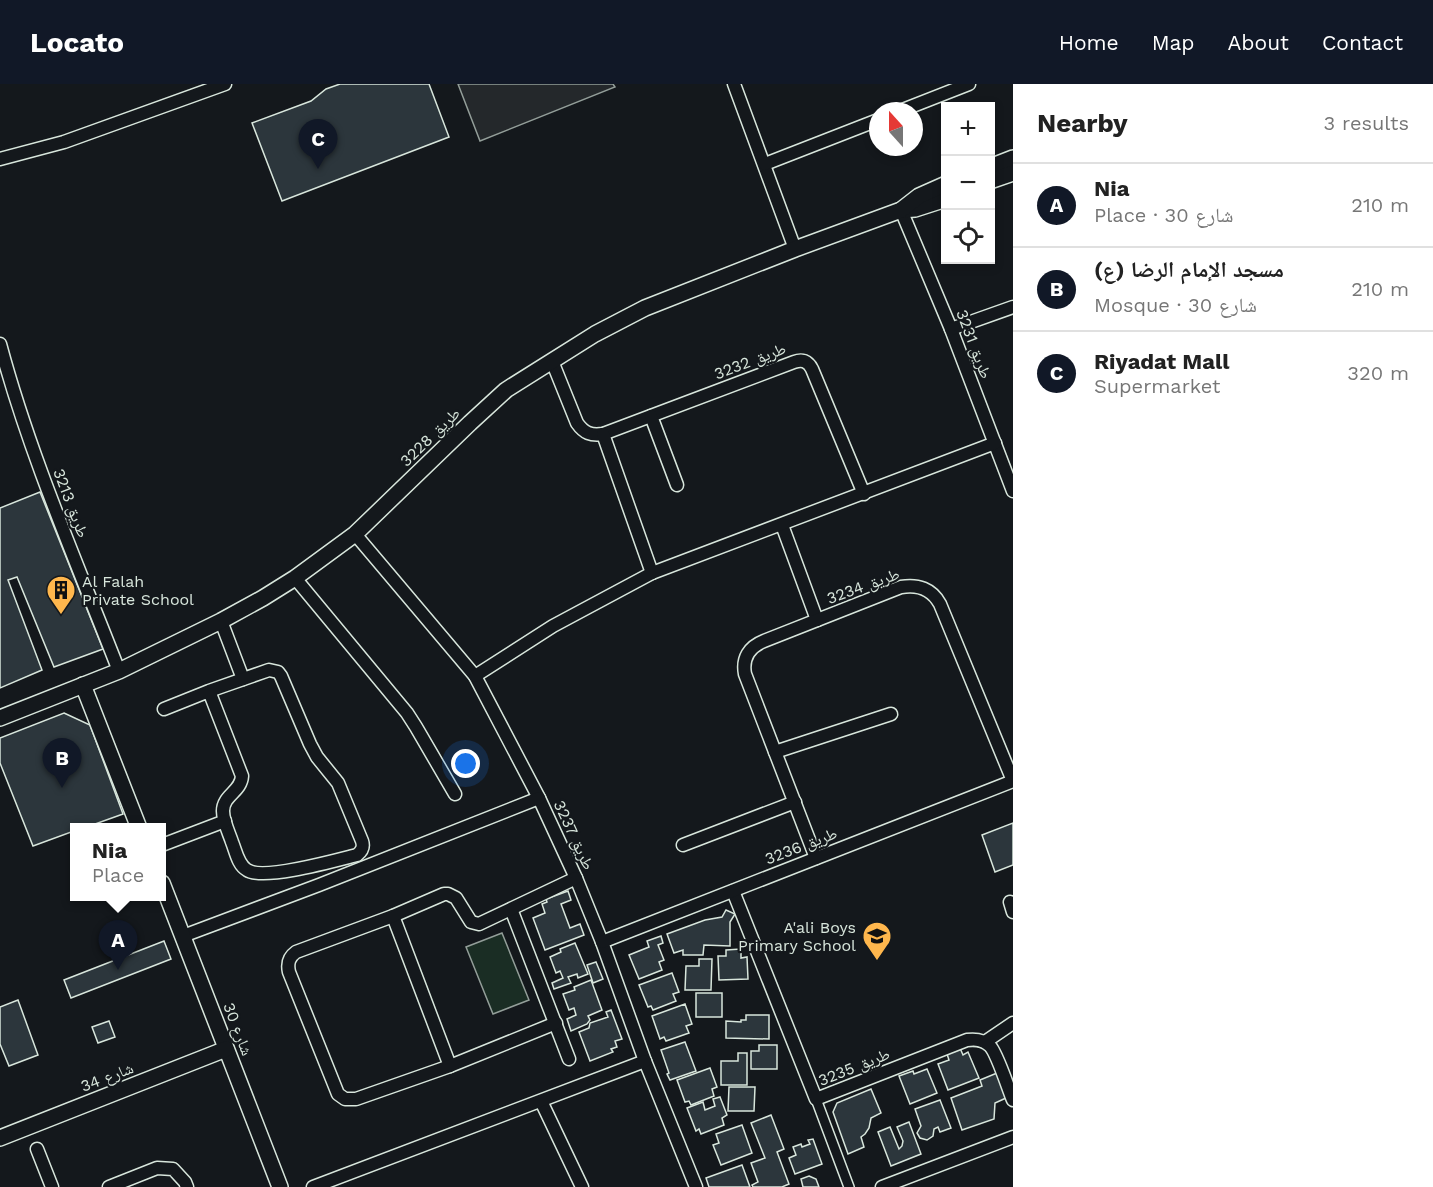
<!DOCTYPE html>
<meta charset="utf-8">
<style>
:root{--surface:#fff;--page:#f2f2f2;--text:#222;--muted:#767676;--line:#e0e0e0;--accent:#111827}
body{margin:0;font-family:"Work Sans","Noto Naskh Arabic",sans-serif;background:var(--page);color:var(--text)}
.controls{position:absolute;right:18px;top:18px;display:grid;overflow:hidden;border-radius:0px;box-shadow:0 3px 9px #0003}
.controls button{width:54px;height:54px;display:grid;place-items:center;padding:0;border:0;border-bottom:2px solid var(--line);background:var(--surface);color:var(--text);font:30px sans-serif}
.compass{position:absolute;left:869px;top:18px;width:54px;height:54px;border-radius:50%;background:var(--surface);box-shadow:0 3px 9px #0003;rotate:339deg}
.you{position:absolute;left:466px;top:680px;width:21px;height:21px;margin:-15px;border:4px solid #fff;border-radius:50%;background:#1a73e8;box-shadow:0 0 0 9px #1a73e833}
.badge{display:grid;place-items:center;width:39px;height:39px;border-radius:50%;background:var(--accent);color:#fff;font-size:20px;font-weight:700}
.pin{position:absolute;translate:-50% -50px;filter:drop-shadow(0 2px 3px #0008)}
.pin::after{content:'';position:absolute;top:32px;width:21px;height:18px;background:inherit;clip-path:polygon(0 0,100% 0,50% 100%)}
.popup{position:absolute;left:70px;top:739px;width:96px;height:78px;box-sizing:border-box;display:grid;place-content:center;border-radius:0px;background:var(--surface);filter:drop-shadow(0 2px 4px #0005);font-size:20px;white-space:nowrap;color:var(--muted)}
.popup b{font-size:22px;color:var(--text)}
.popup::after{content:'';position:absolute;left:50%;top:100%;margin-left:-12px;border:12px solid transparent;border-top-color:var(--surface)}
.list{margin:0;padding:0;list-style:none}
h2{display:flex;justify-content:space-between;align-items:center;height:78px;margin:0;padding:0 24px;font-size:26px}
h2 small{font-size:20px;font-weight:400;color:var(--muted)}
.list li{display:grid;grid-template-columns:39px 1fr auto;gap:18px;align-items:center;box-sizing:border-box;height:84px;padding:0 24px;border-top:2px solid var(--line)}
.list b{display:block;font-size:22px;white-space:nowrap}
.list p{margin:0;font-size:20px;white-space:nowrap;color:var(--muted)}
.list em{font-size:20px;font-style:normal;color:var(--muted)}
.icon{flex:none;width:33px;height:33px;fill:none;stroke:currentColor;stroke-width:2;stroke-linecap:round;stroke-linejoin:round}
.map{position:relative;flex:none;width:1013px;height:1103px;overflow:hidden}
header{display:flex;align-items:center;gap:36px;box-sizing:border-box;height:84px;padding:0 30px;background:var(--accent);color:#fff}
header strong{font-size:28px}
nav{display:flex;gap:33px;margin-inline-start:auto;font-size:21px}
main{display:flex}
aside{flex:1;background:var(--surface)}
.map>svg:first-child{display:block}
.green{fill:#1a2d24;stroke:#939e99;stroke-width:1.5}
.parking{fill:#24282b;stroke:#939e99;stroke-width:1.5}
.building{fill:#2c363c;stroke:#d8e6dc;stroke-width:1.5}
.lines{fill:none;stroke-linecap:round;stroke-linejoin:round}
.pedestrian-casing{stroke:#d8e6dc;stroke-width:12}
.minor-casing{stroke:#d8e6dc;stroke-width:15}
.tertiary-casing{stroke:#d8e6dc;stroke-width:18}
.pedestrian{stroke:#14181c;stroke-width:9}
.minor{stroke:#14181c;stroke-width:12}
.tertiary{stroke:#14181c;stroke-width:15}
.labels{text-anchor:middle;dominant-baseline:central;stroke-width:4.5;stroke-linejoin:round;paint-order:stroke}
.street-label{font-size:16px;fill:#d8e6dc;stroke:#14181c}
.poi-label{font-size:16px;fill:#d8e6dc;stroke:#14181c;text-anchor:start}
</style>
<header>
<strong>Locato</strong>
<nav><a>Home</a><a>Map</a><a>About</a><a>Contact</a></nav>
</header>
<main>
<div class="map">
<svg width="1013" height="1103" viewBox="0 0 1013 1103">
<rect width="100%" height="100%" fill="#14181c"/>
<!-- green -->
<path class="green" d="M502,849l27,67 -36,14 -27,-67z"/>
<!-- parking -->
<path class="parking" d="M458,0h155l2,3 -135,54z"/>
<!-- building -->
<g class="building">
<path d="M340,0h89l20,53 -167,64 -30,-78 59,-22 15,-12z"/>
<path d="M40,408l63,157 -49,18 -37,-90 -9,3 34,90 -42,18v-180z"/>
<path d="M64,629l26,12 33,89 -39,14h-10v3l-41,15 -33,-83v-25z"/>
<path d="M1013,739v42l-18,7 -13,-37z"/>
<path d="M568,807l3,9 -10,4 9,24 10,-4 4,11 -39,15 -12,-32 12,-5 -3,-9 5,-2 -1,-3z"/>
<path d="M726,826l9,4 -5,8v24l-26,-1 -1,10h-20v-5l-9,3 -7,-19 38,-14 17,-3z"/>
<path d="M661,852l2,7 -5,2 6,15 -5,2 3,8 -23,9 -10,-24 20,-8 -2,-6z"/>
<path d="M164,857l7,18 -100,39 -7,-18z"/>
<path d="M575,859l13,31 -10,4 -1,-4 -9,3 3,6 -17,6 -2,-6 11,-5 -3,-7 -4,2 -6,-16 11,-5 -1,-3z"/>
<path d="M741,865v9l6,-1 1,22 -29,1 -1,-24h8v-6z"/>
<path d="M699,875h13l-1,31h-26l1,-24h13z"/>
<path d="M596,878l7,17 -10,4 -6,-18z"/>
<path d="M672,889l7,19 -6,2 3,7 -23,9 -2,-4 -3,1 -9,-22z"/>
<path d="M591,896l11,30 -14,6 2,4 -3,4 -16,7 -4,-12 9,-4 -2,-7 -5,2 -6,-16 12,-4 -1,-3z"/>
<rect x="696" y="909" width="26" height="24"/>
<path d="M18,916l20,55 -29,11 -9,-22v-37z"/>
<path d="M685,920l7,20 -6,2 3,7 -23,8 -2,-4 -4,2 -8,-23z"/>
<path d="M611,926l11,29 -7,2 2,6 -6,2 2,3 -23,9 -11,-29 10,-4 1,-5 18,-6 -2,-5z"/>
<path d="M746,931h23v24l-43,-1v-17l15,1v-2h5z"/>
<path d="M109,937l6,16 -17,6 -6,-16z"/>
<path d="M685,958l11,29 -26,9 -3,-6 2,-1 -8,-23z"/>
<path d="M759,961h18v24h-26v-18h8z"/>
<path d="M960,964l3,7 5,-3 11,26 -31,12 -10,-26 11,-4 -2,-6z"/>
<path d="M738,969h9v32h-26v-24h17z"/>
<path d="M710,984l7,19 -5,2 2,7 -23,9 -2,-4 -4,1 -8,-22z"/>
<path d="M927,985l10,24 -27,11 -11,-28 14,-5 1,3z"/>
<path d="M997,989l9,25 -11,5 -1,16 -32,11 -11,-32 31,-12 -2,-6z"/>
<path d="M729,1003h26l-1,24h-26z"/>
<path d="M871,1005l10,24 -10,5 -2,10 -4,6 -4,3 3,10 -16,7 -15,-42 4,-9z"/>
<path d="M720,1013l7,18 -5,3 2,7 -23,9 -2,-5 -3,2 -9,-23 16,-6 2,8 10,-4 -2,-7z"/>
<path d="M940,1016l11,28 -11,4 -2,-5 -4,2 -1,7 -6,4 -7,-2 -3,-5 4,-7 -6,-17z"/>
<path d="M771,1031l13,34 -7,3 12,32 -7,3h-29l-1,-2 6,-3 -7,-19 14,-5 -14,-35z"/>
<path d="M909,1038l12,32 -30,12 -13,-34 12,-5 9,22 3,-3 1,-5 -6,-14z"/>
<path d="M742,1041l10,28 -31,12 -8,-20 6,-2 -3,-9z"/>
<path d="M813,1055l9,25 -27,10 -6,-16 7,-3 -3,-8 8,-3 1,3 8,-3 -2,-4z"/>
<path d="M742,1081l8,22h-41l-3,-9z"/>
<path d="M809,1092l7,3 3,8h-16l-2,-8z"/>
</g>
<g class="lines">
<!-- pedestrian casing -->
<g class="pedestrian-casing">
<path id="pedestrian" d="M816,1015l33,88"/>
</g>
<!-- minor casing -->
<g class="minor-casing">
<g id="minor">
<path d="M734,0l61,165"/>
<path d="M900,27l69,-27"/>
<path d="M0,75l64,-17 161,-58"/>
<path d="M765,80l113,-44"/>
<path d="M901,126l50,119 62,162"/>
<path d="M951,245l62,-22"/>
<path d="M0,260c30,112 77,219 119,327"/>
<path d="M552,277l25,62c7,10 14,13 26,11l191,-72c8,-3 14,-1 18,7l52,125"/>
<path d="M651,332l26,69"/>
<path d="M603,350l49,139"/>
<path d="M782,441l35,95"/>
<path d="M355,450l120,142 64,122 37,80 26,64 43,119 51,126"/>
<path d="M295,494l112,135 9,14 39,67"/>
<path d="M221,537l22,58"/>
<path d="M475,592l78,-50 99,-53 343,-130"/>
<path d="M164,625l45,-18 60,-21 9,2 3,4 29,68 7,13 21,26 24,58c2,6 0,10 -5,14 -20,5 -94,26 -110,15 -9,-5 -11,-18 -15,-28 -3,-9 -9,-21 -9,-31 0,-16 18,-19 19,-35l-33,-85"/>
<path d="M775,668l116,-38"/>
<path d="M162,761l63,-24"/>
<path d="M683,761l112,-43"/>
<path d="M816,774l-71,-184c-3,-16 4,-27 19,-33l137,-54c17,-3 31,2 39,17l73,177"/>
<path d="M733,807l83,208 151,-59c8,-1 16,-1 23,6 7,7 18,42 23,54"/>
<path d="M1010,818l3,10"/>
<path d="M511,825l58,150"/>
<path d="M393,832l57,150"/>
<path d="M183,852l136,-51 220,-87"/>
<path d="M602,858l411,-161"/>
<path d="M556,939l-106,43 -94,33h-11l-7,-5 -49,-122c-2,-9 0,-15 7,-20l97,-36 51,-22h4l8,4 15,24 8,2 97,-46"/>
<path d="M985,958l28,-19"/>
<path d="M541,1017l41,86"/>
<path d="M37,1065l15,38"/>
<path d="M109,1103l48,-19 16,1 12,13 2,5"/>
<path d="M313,1103l332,-126"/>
<path d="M882,1103l131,-50"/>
</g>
</g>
<!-- tertiary casing -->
<g class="tertiary-casing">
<g id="tertiary">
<path d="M990,83l23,-9"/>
<path d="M990,97l23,-8"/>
<path d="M901,126l14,-1 31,-10"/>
<path d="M83,601l56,143"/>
<path d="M0,634l119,-47 102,-50 42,-23 32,-20 60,-44 115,-111 36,-33 89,-56 50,-26 150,-59 106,-39 18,-14 27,-12"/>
<path d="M162,799l118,304"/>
<path d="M0,1054l226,-89"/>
</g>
</g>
<!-- pedestrian -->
<use href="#pedestrian" class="pedestrian"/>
<!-- minor -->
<use href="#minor" class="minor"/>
<!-- tertiary -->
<use href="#tertiary" class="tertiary"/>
</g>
<!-- icons -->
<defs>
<g id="building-pin" transform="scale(1.5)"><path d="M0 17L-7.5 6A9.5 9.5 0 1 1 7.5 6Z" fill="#ffb74d" stroke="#14181c"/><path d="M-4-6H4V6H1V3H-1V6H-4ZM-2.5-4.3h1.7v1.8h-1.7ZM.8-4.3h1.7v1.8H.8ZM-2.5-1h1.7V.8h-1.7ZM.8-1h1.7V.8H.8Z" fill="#111"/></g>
<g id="school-pin" transform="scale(1.5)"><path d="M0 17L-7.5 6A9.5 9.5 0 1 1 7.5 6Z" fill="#ffb74d" stroke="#14181c"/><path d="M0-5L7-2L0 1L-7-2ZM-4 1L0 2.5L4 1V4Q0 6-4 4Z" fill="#111"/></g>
</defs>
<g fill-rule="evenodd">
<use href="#building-pin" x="61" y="506"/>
<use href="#school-pin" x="877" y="852"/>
</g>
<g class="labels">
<!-- street labels -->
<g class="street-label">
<text transform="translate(974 260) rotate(69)">طريق 3231</text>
<text transform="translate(750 277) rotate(-21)">طريق 3232</text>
<text transform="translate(430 353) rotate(-44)">طريق 3228</text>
<text transform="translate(71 419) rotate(69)">طريق 3213</text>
<text transform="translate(863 502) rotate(-20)">طريق 3234</text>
<text transform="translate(574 751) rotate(65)">طريق 3237</text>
<text transform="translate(801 762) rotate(-21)">طريق 3236</text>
<text transform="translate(238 945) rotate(69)">شارع 30</text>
<text transform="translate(854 983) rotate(-22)">طريق 3235</text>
<text transform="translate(107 993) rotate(-21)">شارع 34</text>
</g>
<!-- poi labels -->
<g class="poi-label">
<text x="82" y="497">Al Falah<tspan x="82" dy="18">Private School</tspan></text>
<text x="856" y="843" text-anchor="end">A'ali Boys<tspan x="856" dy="18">Primary School</tspan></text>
</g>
</g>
</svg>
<div class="controls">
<button>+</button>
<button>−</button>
<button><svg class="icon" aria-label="locate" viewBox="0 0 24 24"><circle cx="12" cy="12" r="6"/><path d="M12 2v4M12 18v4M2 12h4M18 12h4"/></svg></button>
</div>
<svg class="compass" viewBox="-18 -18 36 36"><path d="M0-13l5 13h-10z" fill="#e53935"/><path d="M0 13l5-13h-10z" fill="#767676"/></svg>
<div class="you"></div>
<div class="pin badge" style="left:118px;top:886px">A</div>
<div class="popup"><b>Nia</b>Place</div>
<div class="pin badge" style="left:62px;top:704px">B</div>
<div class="pin badge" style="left:318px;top:85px">C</div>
</div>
<aside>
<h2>Nearby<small>3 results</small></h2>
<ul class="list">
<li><span class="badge">A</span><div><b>Nia</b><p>Place · شارع 30</p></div><em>210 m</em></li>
<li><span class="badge">B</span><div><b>مسجد الإمام الرضا (ع)</b><p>Mosque · شارع 30</p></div><em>210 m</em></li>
<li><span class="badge">C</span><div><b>Riyadat Mall</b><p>Supermarket</p></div><em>320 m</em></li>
</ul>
</aside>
</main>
